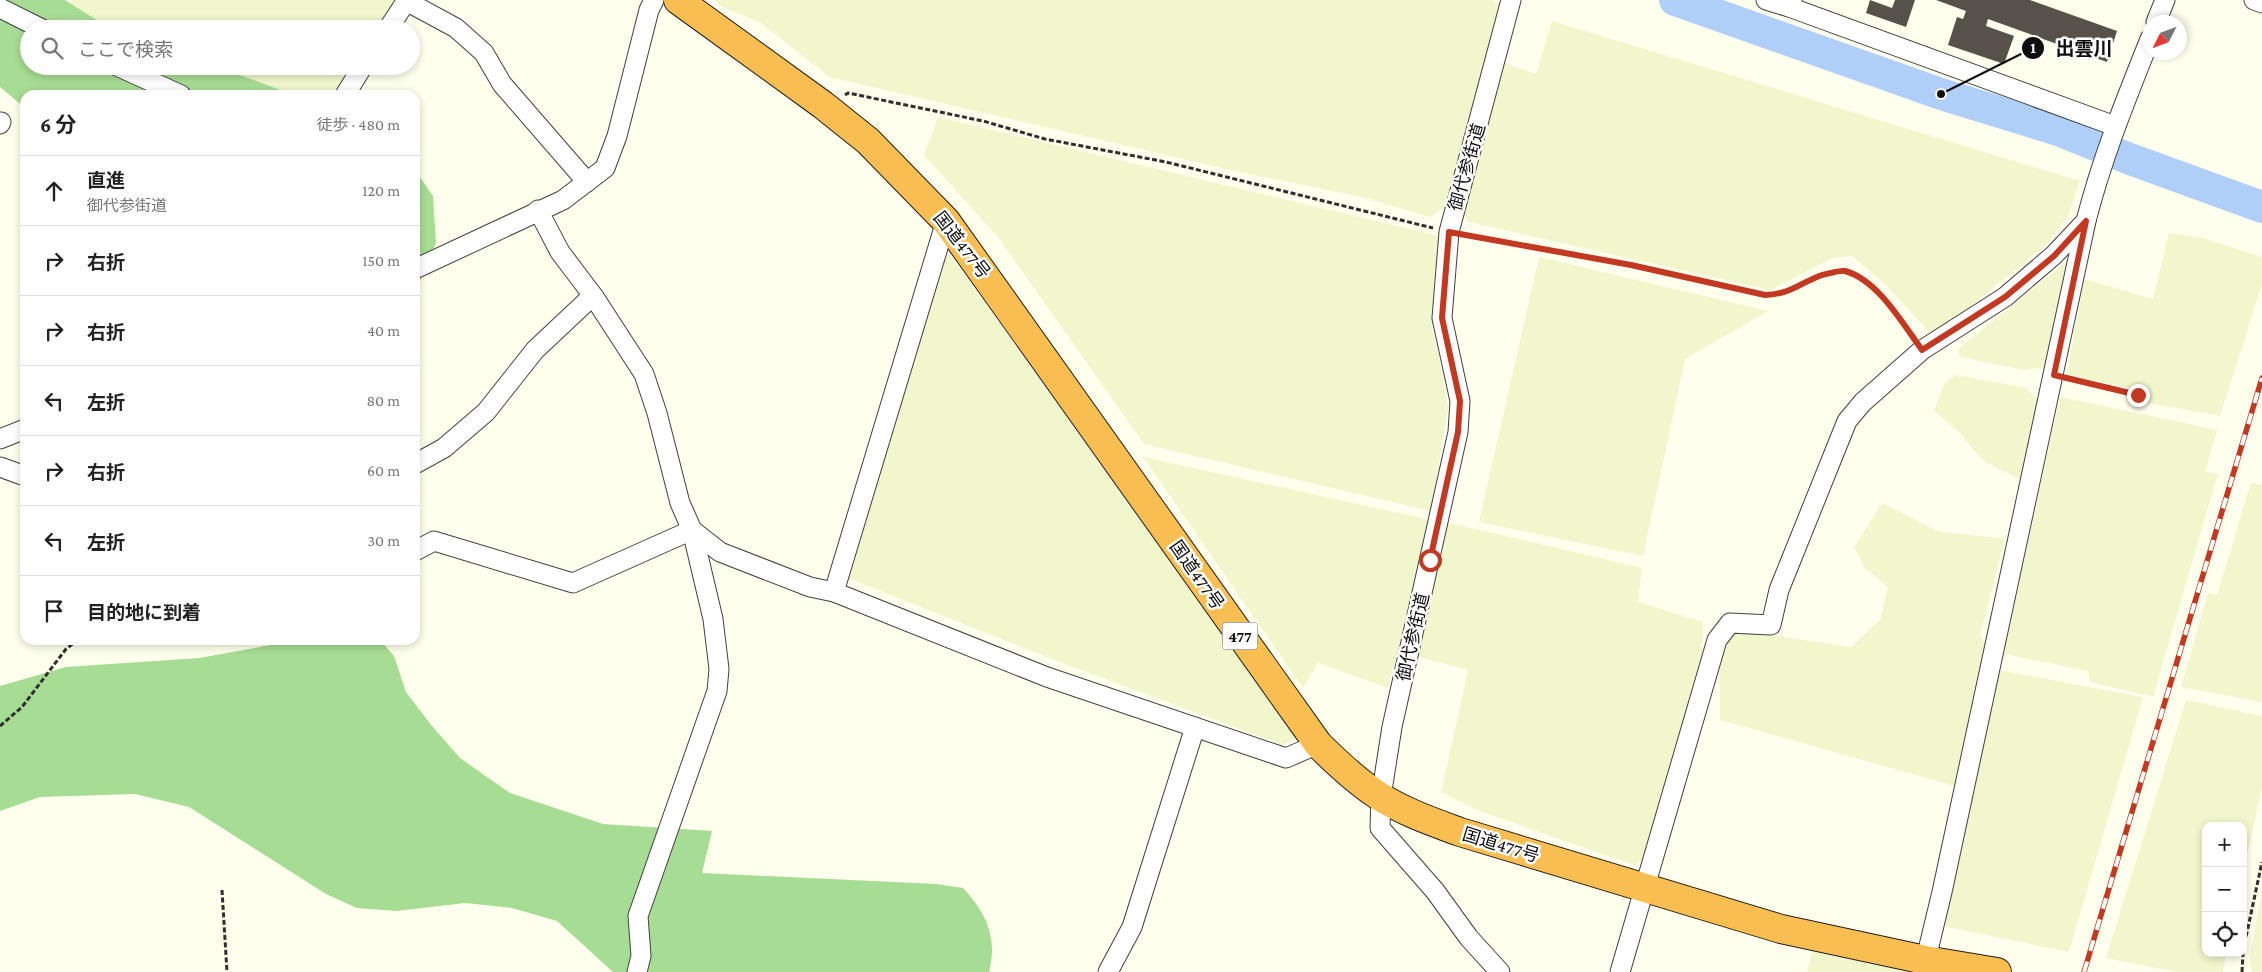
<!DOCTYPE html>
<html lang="ja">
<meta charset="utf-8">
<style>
:root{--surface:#fff;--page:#f6f6f6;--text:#222;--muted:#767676;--line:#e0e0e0}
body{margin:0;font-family:"Crimson Pro","Noto Sans JP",serif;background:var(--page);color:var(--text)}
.controls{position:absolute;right:15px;bottom:15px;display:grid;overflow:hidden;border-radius:10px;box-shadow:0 2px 8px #0003}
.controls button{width:45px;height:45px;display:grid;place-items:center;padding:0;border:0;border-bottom:1px solid var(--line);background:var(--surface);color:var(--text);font:25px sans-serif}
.compass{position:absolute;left:2142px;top:15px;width:45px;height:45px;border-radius:50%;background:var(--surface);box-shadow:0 2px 8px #0003;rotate:228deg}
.stop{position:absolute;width:15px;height:15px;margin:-11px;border:4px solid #c23820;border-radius:50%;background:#fff}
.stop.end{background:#c23820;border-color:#fff;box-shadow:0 1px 5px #0008}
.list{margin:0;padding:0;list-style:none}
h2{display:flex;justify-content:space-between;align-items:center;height:65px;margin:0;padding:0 20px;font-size:21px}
h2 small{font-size:16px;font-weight:400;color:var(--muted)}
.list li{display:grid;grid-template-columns:32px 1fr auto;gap:15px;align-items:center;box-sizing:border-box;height:70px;padding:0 20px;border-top:1px solid var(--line)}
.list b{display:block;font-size:19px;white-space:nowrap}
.list p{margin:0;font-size:16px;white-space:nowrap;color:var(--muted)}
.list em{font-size:16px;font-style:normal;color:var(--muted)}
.icon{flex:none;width:28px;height:28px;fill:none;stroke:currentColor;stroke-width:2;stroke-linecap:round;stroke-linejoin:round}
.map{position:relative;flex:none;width:2262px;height:972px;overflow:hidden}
.search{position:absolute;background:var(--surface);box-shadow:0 2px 8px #0003;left:20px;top:20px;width:400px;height:55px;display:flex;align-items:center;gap:12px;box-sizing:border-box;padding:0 18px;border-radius:28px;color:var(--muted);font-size:19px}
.panel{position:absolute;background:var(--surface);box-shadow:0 2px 8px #0003;left:20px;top:90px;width:400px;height:555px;border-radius:15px}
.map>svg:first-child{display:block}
.farmland{fill:#f1f6cc}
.forest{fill:#a7dc94}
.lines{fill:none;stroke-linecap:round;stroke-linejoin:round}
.river{stroke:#b0cff8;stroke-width:32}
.building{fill:#565149}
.minor-casing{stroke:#404040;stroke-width:21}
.highway-casing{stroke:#1e1e1e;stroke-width:30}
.path{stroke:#2f2f2f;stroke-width:3;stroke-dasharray:5 2.5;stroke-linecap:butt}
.minor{stroke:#fff;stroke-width:19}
.highway{stroke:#f9be51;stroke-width:28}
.rail-casing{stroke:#c23820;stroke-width:5.5}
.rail{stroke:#fff;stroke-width:4;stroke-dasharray:11;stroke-linecap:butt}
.route{stroke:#c23820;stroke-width:6}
.labels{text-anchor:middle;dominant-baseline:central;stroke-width:5;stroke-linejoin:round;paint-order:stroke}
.shield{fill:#fff;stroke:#565656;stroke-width:1}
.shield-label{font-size:16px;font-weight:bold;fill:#0d0d0d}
.street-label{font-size:18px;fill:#0d0d0d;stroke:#fff}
.leader{fill:none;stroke:#0d0d0d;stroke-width:2}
.callout-dot{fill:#0d0d0d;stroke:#fff;stroke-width:2}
.mark-label{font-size:15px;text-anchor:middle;font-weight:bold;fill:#fff}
.callout-label{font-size:19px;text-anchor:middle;font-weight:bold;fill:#0d0d0d;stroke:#fff;stroke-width:5;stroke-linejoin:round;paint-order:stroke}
</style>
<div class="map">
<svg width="2262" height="972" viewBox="0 0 2262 972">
<rect width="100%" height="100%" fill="#ffffed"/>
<!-- farmland -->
<g class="farmland">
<path d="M72,0h324l-18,29h-312l-8,-5z"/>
<path d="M715,0h777l8,5 -55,202 -15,10 -68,-20 -123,-25 -410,-95 -68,-54 -43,-18z"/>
<path d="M1552,21l528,160 -12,35 -22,29 -113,91 -46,-50 -35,-30 -19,2 -63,32 -302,-68 -5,-9 41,-150 32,11z"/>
<path d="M139,66h216l-18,29h-134z"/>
<path d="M938,117l501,119 -7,94 8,33 8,45 -17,103 -287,-67 -146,-207 -74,-82z"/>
<path d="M2169,233l34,5 59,19v27l-42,132 -77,-14 -3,-11 -73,-17 17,-95 69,20z"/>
<path d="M950,255l346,482 -13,8 -229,-85 -209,-83 97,-321z"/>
<path d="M1539,257l229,54 -83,48 -42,197 -164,-34z"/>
<path d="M2070,262l-23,105 -23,3 -64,-13 -2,-8 107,-86z"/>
<path d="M1956,375l70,13 12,13 -17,79 -39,-20 -24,-29 -24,-20 11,-28z"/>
<path d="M2060,397l157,33 -12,42 13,1 -65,224 -63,-15 -2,-11 -84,-17z"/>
<path d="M1143,457l288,63 -43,168 -70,-25 -15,25z"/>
<path d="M2251,483l11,2v217l-81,-15 27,-94 9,2z"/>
<path d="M1882,503l55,28 68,8 -25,97 5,7 -30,143 -235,-66 -1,-76 10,-10 13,-3 109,16 29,-27 8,-33 -23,-19 -11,-21z"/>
<path d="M1446,522l196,46 -4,34 65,20 -1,40 -51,193 -17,10 -152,-53 -41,-20 27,-122 -53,-14z"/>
<path d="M1998,670l145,27 -74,255 -127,-26z"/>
<path d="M2186,700l76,16v70l-19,88v-48h-37v127h20l-3,19h-47l-70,-14z"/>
<path d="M2262,891v81h-10l-3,-10z"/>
<path d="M1814,944l94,22 5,6h-106z"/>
</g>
<!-- forest -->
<g class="forest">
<path d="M0,0h65l46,29h-82v37h186l79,29h-269v13l-25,-21z"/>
<path d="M415,170l18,26 3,47 -21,50z"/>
<path d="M298,640h82l14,16 12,36 26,34 28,32 50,35 93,31 109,7 -10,42 234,11 27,4c23,25 35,49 26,84h-376l-56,-51 -45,-13 -47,-5 -68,8 -40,-3 -31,-14 -137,-87 -54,-13 -95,3 -40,14v-125l66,-19 133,-9z"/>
</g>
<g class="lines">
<!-- river -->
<path class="river" d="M1675,0l266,94 117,36 72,29 132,48"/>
</g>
<!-- building -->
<g class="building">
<path d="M1870,0l22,8 3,-8h20l-9,27 -40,-14z"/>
<path d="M1936,0h94l87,31 -10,31 -119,-43 -2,7 28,10 -10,28 -56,-19 9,-28 6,2 3,-8z"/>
</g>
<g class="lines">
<!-- minor casing -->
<g class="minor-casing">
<g id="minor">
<path d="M1766,0l23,7 3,-7"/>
<path d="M2254,0l8,3"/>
<path d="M406,1l50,27 28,25 18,31 85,98"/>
<path d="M1789,7l326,119"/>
<path d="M0,8l42,21"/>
<path d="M2156,22l9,-22"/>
<path d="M388,29l19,-29"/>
<path d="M117,66l64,29"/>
<path d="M345,95l18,-29"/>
<path d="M0,124l1,-2"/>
<path d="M538,210l22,42 34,45 50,77 13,39 23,90 12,27 21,89 6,50 -2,22 -79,225 3,40 -4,16"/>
<path d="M415,269l148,-69 42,-32 12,-32 32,-126 5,-10"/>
<path d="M0,439l25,-10"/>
<path d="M415,464l29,-16 42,-36 49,-62 50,-47 9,-6"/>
<path d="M0,467l25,9"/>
<path d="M692,530l28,22 90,35 24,5 213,85 239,81 32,-14"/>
<path d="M415,551l19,-10 139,42 119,-53"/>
<path d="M834,592l112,-371"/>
<path d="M1923,971l19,-79 144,-671c16,-63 40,-122 64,-182"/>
<path d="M1108,972l24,-45 63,-200"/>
<path d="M1500,972l-31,-34 -34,-47 -55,-63 1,-31 11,-70 66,-295 2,-31 -18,-83 7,-86 62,-232"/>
<path d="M1620,972l97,-332 13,-17 41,2 8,-35 68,-169 16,-19 59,-52 83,-53 49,-42 32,-34"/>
</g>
</g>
<!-- highway casing -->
<g class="highway-casing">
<path id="highway" d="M678,0l145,105 45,36 78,80 372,523c19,19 38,37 61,52 25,16 54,26 81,36l321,97 144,31 72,12"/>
</g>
<!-- path -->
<g class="path">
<path d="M845,95l3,-2 135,28 62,18 121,23 267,66"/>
<path d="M1466,235l165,30 134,30c26,-1 35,-12 57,-20 6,-1 17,-5 23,-4 31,8 50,42 68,66"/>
<path d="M2069,379l69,16"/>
<path d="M0,726l22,-19 44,-58 12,-9"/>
<path d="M222,890l5,82"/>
<path d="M2243,951l19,-89"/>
<path d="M2242,972l1,-19"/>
</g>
<!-- minor -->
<use href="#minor" class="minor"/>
<!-- highway -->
<use href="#highway" class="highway"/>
<!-- rail casing -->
<g class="rail-casing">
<path id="rail" d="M2084,972l178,-594"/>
</g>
<!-- rail -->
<use href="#rail" class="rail"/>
</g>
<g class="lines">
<!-- route -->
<path class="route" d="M1430,560l28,-128 2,-31 -18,-83 7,-86 182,33 134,30c26,-1 35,-12 57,-20 6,-1 17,-5 23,-4 33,9 58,53 77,79l83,-53 49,-41 32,-35 -32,154 84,20"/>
</g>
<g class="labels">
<!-- shield labels -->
<rect class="shield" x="1222.5" y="622.5" width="35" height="27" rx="4"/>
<g class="shield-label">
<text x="1240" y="636">477</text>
</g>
<!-- street labels -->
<g class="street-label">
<text transform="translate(1467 167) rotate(-74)">御代参街道</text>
<text transform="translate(962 245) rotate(52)">国道477号</text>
<text transform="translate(1197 575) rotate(55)">国道477号</text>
<text transform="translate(1413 637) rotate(-77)">御代参街道</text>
<text transform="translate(1501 845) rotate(17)">国道477号</text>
</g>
</g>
<!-- callouts -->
<path class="leader" d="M1941 94L2033 48"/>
<g class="callout-dot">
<circle cx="1941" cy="94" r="5"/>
<circle cx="2033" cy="48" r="12"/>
</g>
<g class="mark-label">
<text x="2033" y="53">1</text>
</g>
<g class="callout-label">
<text x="2084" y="55">出雲川</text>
</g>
</svg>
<div class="controls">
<button>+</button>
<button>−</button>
<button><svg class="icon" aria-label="locate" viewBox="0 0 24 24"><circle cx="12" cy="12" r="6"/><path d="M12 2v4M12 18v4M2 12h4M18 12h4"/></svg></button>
</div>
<svg class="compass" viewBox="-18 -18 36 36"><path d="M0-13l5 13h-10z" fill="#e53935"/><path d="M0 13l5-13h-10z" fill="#767676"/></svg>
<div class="stop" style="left:1430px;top:560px"></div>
<div class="stop end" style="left:2138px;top:395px"></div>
<div class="search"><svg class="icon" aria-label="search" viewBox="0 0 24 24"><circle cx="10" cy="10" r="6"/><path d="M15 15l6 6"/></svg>ここで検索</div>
<section class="panel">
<h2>6 分<small>徒歩 · 480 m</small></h2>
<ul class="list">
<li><svg class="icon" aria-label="ahead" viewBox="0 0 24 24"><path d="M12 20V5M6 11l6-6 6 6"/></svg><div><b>直進</b><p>御代参街道</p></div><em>120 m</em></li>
<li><svg class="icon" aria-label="right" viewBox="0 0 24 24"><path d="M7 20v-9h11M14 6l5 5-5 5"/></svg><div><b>右折</b></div><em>150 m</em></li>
<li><svg class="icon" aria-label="right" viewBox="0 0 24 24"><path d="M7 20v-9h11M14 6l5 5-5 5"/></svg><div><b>右折</b></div><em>40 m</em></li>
<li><svg class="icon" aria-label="left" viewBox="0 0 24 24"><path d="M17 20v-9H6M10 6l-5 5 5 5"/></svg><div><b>左折</b></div><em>80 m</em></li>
<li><svg class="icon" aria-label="right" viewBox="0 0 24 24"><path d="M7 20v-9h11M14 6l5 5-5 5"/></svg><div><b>右折</b></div><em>60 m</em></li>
<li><svg class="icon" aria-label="left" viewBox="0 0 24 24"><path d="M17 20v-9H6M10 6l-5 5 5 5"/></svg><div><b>左折</b></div><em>30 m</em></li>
<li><svg class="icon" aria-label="arrive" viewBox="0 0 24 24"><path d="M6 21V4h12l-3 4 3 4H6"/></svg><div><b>目的地に到着</b></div></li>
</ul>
</section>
</div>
